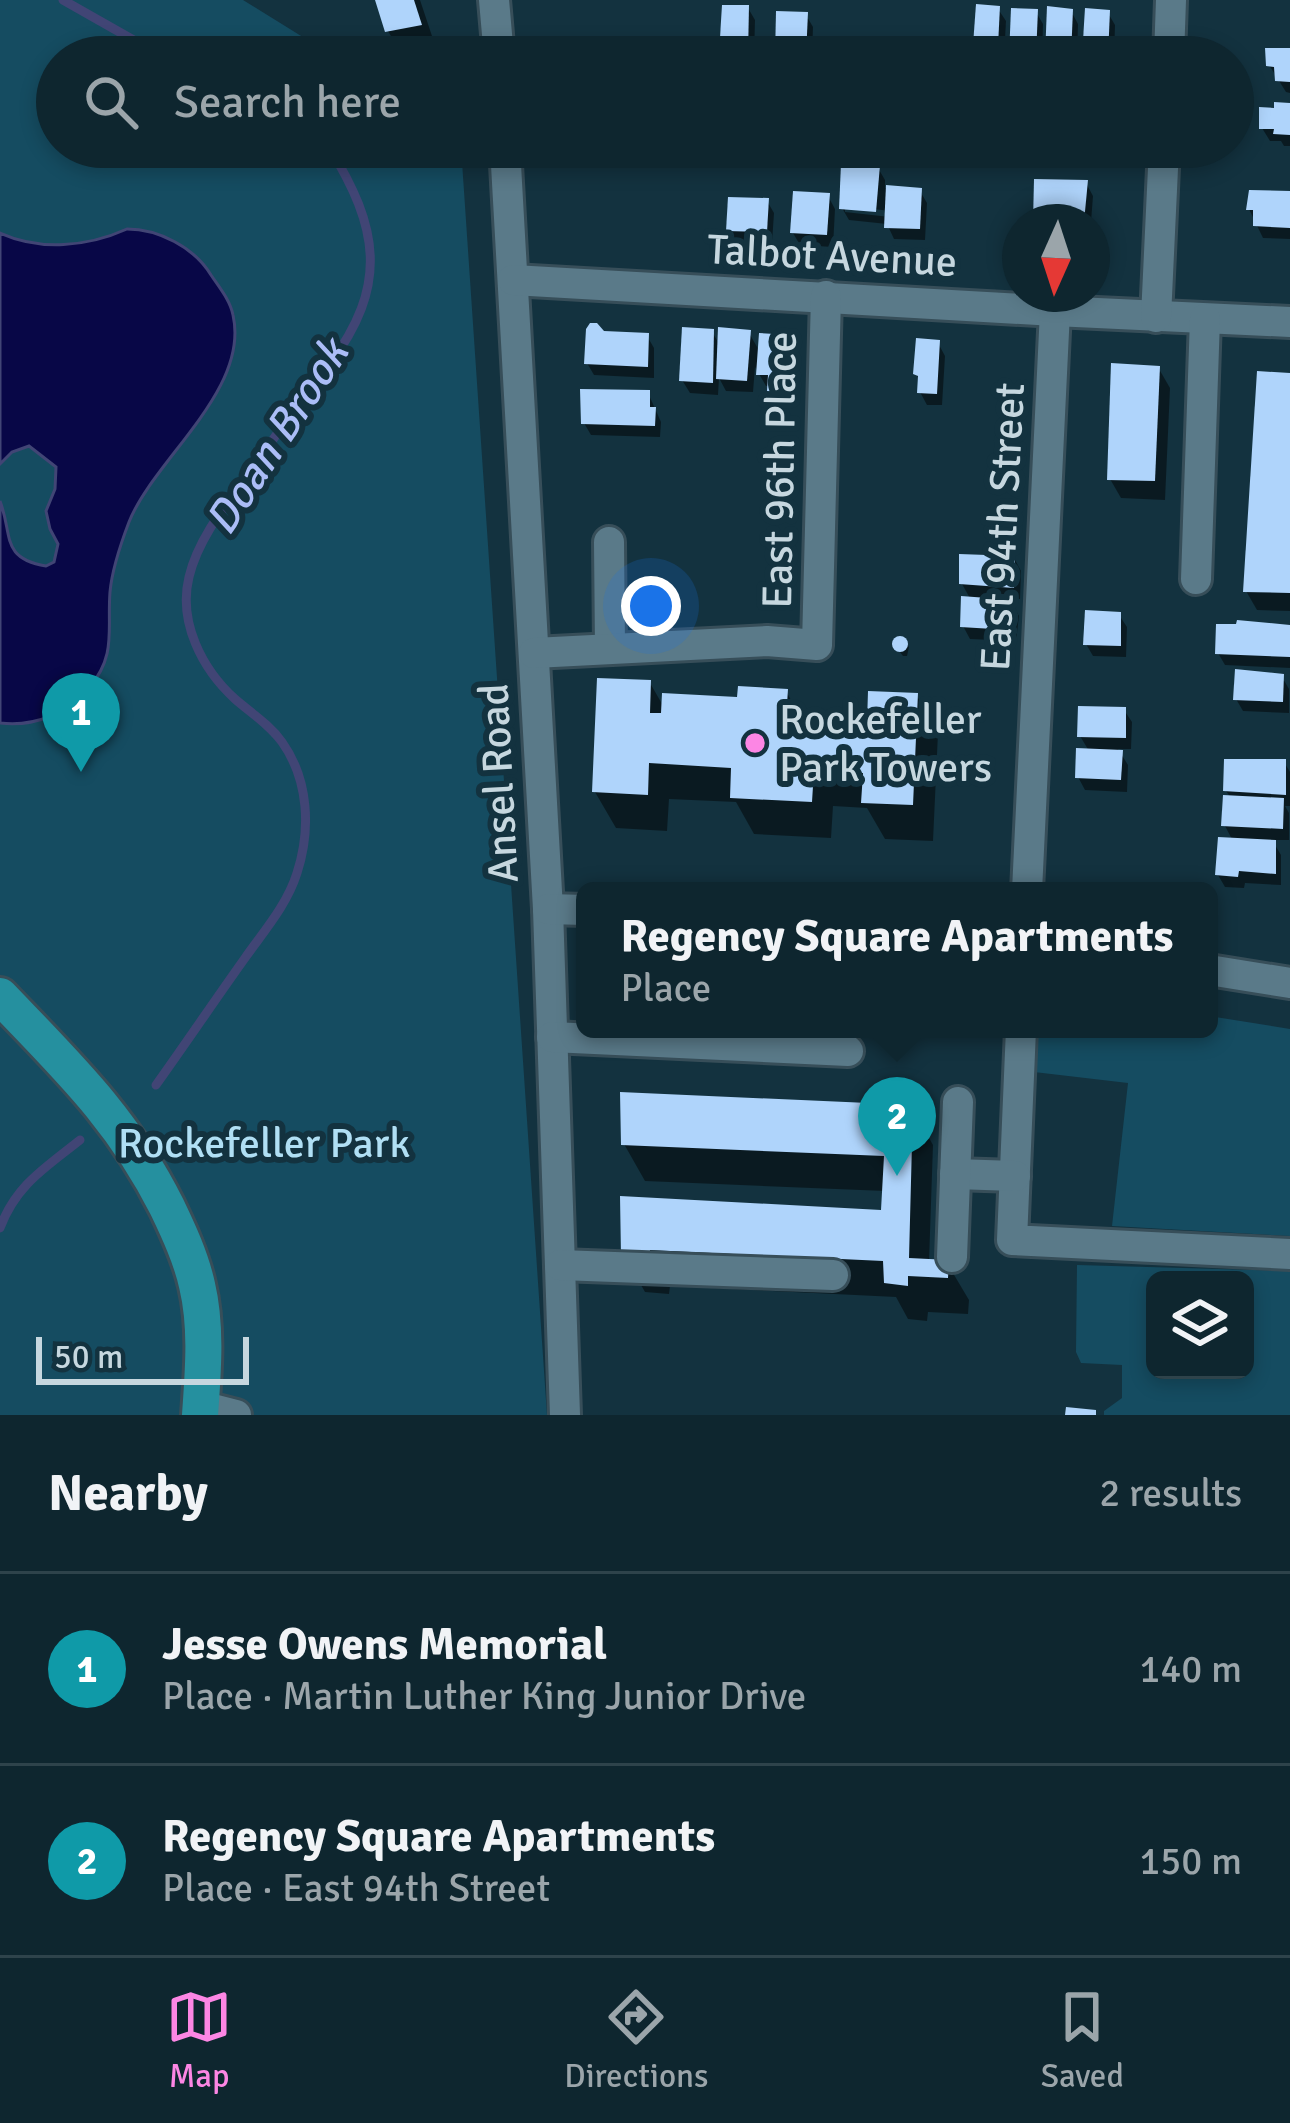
<!DOCTYPE html>
<meta charset="utf-8">
<style>
:root{--surface:#0e262f;--page:#1c323b;--text:#f1f3f6;--muted:#9ba5aa;--line:#2e434b;--accent:#fc86e4}
body{margin:0;font-family:Signika,sans-serif;background:var(--page);color:var(--text)}
.controls{position:absolute;right:36px;bottom:36px;display:grid;overflow:hidden;border-radius:18px;box-shadow:0 6px 18px #0003}
.controls button{width:108px;height:108px;display:grid;place-items:center;padding:0;border:0;border-bottom:3px solid var(--line);background:var(--surface);color:var(--text);font:60px sans-serif}
.compass{position:absolute;left:1002px;top:204px;width:108px;height:108px;border-radius:50%;background:var(--surface);box-shadow:0 6px 18px #0003;rotate:183deg}
.scale{position:absolute;left:36px;bottom:30px;width:213px;box-sizing:border-box;padding-left:12px;border:6px solid #c6d7df;border-top:0;font-size:33px;line-height:42px;white-space:nowrap;color:#c6d7df;-webkit-text-stroke:9px #13323f;paint-order:stroke}
.you{position:absolute;left:651px;top:606px;width:42px;height:42px;margin:-30px;border:9px solid #fff;border-radius:50%;background:#1a73e8;box-shadow:0 0 0 18px #1a73e833}
.badge{display:grid;place-items:center;width:78px;height:78px;border-radius:50%;background:var(--accent);color:#fff;font-size:39px;font-weight:700}
.pin{position:absolute;translate:-50% -99px;filter:drop-shadow(0 3px 6px #0008)}
.pin::after{content:'';position:absolute;top:63px;width:42px;height:36px;background:inherit;clip-path:polygon(0 0,100% 0,50% 100%)}
.popup{position:absolute;left:576px;top:882px;width:642px;height:156px;box-sizing:border-box;display:grid;place-content:center;border-radius:18px;background:var(--surface);filter:drop-shadow(0 3px 9px #0005);font-size:39px;white-space:nowrap;color:var(--muted)}
.popup b{font-size:45px;color:var(--text)}
.popup::after{content:'';position:absolute;left:50%;top:100%;margin-left:-24px;border:24px solid transparent;border-top-color:var(--surface)}
.list{margin:0;padding:0;list-style:none}
h2{display:flex;justify-content:space-between;align-items:center;height:156px;margin:0;padding:0 48px;font-size:51px}
h2 small{font-size:39px;font-weight:400;color:var(--muted)}
.list li{display:grid;grid-template-columns:78px 1fr auto;gap:36px;align-items:center;box-sizing:border-box;height:192px;padding:0 48px;border-top:3px solid var(--line)}
.list b{display:block;font-size:45px;white-space:nowrap}
.list p{margin:0;font-size:39px;white-space:nowrap;color:var(--muted)}
.list em{font-size:39px;font-style:normal;color:var(--muted)}
.icon{flex:none;width:66px;height:66px;fill:none;stroke:currentColor;stroke-width:2;stroke-linecap:round;stroke-linejoin:round}
.map{position:relative;flex:none;width:1290px;height:1415px;overflow:hidden}
.search{position:absolute;background:var(--surface);box-shadow:0 6px 18px #0003;left:36px;right:36px;top:36px;height:132px;display:flex;align-items:center;gap:30px;box-sizing:border-box;padding:0 42px;border-radius:66px;color:var(--muted);font-size:45px}
.sheet{height:540px;background:var(--surface)}
nav{display:flex;justify-content:space-around;align-items:center;box-sizing:border-box;height:168px;border-top:3px solid var(--line);background:var(--surface);font-size:33px;color:var(--muted)}
nav a{display:grid;justify-items:center;gap:6px}
nav .on{color:var(--accent)}
.map>svg:first-child{display:block}
.green{fill:#154c61;fill-rule:evenodd}
.water{fill:#080747;stroke:#414575;stroke-width:3}
.shadow{fill:#0007;fill-rule:evenodd}
.lines{fill:none;stroke-linecap:round;stroke-linejoin:round}
.stream{stroke:#414575;stroke-width:9}
.building{fill:#afd4fb}
.minor-casing{stroke:#374e59;stroke-width:36}
.major-casing{stroke:#374e59;stroke-width:42}
.minor{stroke:#5a7a89;stroke-width:30}
.major{stroke:#25909f;stroke-width:36}
.poi-dot{fill:#fc86e4;stroke:#13323f;stroke-width:4.5}
.labels{text-anchor:middle;dominant-baseline:central;stroke-width:12;stroke-linejoin:round;paint-order:stroke}
.street-label{font-size:42px;fill:#c6d7df;stroke:#13323f}
.poi-label{font-size:42px;fill:#c6d7df;stroke:#13323f;text-anchor:start}
.park-label{font-size:42px;fill:#b0dff4;stroke:#13323f}
.water-label{font-size:45px;font-style:italic;fill:#abbdf7;stroke:#13323f}
</style>
<div class="map">
<svg width="1290" height="1415" viewBox="0 0 1290 1415">
<rect width="100%" height="100%" fill="#13323f"/>
<!-- green -->
<g class="green">
<path d="M0,0h243l92,57h-278v90h404l86,1268h-547z"/>
<path d="M1209,1016l81,13v207l-178,-10 16,-143 -94,-11 4,-43h171z"/>
<path d="M1077,1265l213,6v144h-186v-4l18,-13v-33l-41,-2 -5,-11zM1245,1280v90h-90v-90z"/>
</g>
<!-- water -->
<path class="water" d="M127,229c31,0 67,18 84,46 8,12 19,25 22,40 17,75 -79,144 -104,207 -8,21 -17,48 -19,70 -3,38 7,63 -21,96 -21,26 -55,39 -89,35v-222c13,34 0,57 46,65l8,-4 4,-18 -8,-15 -4,-18 9,-22 1,-22 -27,-21 -17,6 -12,12v-231c40,18 87,14 127,-4z"/>
<!-- shadow -->
<g class="shadow">
<path d="M378,0h42l19,57h-36l-15,-26z"/>
<path d="M748,8l7,12 -1,37h-30l-2,-3z"/>
<path d="M998,9l8,12 -2,36h-21l-7,-13z"/>
<path d="M1071,11l7,13 -1,33h-28z"/>
<path d="M1036,12l7,12 -1,33h-30z"/>
<path d="M1108,13l7,12 -1,32h-29z"/>
<path d="M806,15l7,12 -1,30h-34z"/>
<path d="M1290,51v42l-4,-1 -17,-27z"/>
<path d="M1290,106v40h-6l-3,-5h-11l-8,-13z"/>
<path d="M720,147h27l-1,17h-23l-3,-5z"/>
<path d="M786,147h28v18h-26l-3,-5z"/>
<path d="M878,168l7,12v8l35,3 7,12 -2,37 -31,-1 -7,-15 -38,-4 -7,-12zM845,206l46,5 -1,6 -45,-5z"/>
<path d="M1086,183l7,13 -2,26h-55z"/>
<path d="M1290,194v45l-27,-1 -14,-29z"/>
<path d="M828,196l7,13 -2,38 -33,-2 -7,-12z"/>
<path d="M767,201l7,12 -2,30 -36,-1 -7,-12z"/>
<path d="M712,332l8,13 29,-12 11,19 29,-14 7,12 -3,53h-16l-7,-17h-4l-11,-19 -2,25 -27,-1 -7,-13 -1,17 -28,-2 -8,-13z"/>
<path d="M603,334l44,2 7,12v30l-60,-3 -7,-12z"/>
<path d="M938,343l7,13 -3,49h-15l-7,-13v-11l-4,-8z"/>
<path d="M1159,369l11,19 -5,112 -44,-2 -11,-19z"/>
<path d="M1290,376v235l-33,-1 -11,-19z"/>
<path d="M648,393l13,29 -1,15 -69,-2 -7,-12z"/>
<path d="M1014,558l7,13 -1,28 -11,-1 10,18 -3,25 -46,-2 -7,-13 8,-26 -9,-16z"/>
<path d="M1119,615l8,12 -1,30 -33,-1 -7,-12z"/>
<path d="M1290,628v40l-65,-3 -7,-12z"/>
<path d="M901,638l8,9 -2,9h-4l-7,-9 1,-8z"/>
<path d="M1282,677l7,12v24l-46,-2 -7,-12z"/>
<path d="M650,683l15,26 121,-18 18,33 65,3 48,-31 21,37 -5,108 -48,-2 -18,-31 -34,-2 -2,32 -77,-4 -18,-32 -67,-3 -2,32 -51,-3 -21,-36z"/>
<path d="M1124,710l8,12 -1,27h-13l10,16 -1,27 -42,-2 -7,-13 11,-26 -9,-15z"/>
<path d="M1284,762l6,10v34h-5l4,7v27h-17l9,15v30l-36,-2 -1,5 -19,-1 -7,-12 15,-34 -8,-15 6,-28 -5,-7z"/>
<path d="M912,1108l21,37 -4,117 18,1 22,37 -1,14 -40,-2 -1,9 -19,-2 -12,-22 -226,-11 -1,8 -24,-2 -21,-37 -1,-56 261,14 1,-22 -240,-10 -21,-37z"/>
</g>
<g class="lines">
<!-- stream -->
<g class="stream">
<path d="M63,0l74,42 65,15"/>
<path d="M156,1085c30,-42 59,-85 89,-127 19,-27 42,-53 52,-85 14,-43 12,-93 -15,-131 -13,-18 -31,-29 -47,-43 -33,-30 -57,-77 -46,-122 9,-38 36,-71 59,-102 20,-27 38,-55 57,-82 8,-10 16,-18 24,-28 60,-80 50,-137 0,-218"/>
<path d="M0,1228c16,-43 45,-60 80,-88"/>
</g>
</g>
<!-- building -->
<g class="building">
<path d="M375,0h39l8,25 -37,7z"/>
<path d="M976,4l24,2 -2,40 -25,-1z"/>
<path d="M722,5h27l-1,51 -29,-2z"/>
<path d="M1047,6l26,3 -2,48h-26z"/>
<path d="M1011,8l27,1 -2,48h-27z"/>
<path d="M1085,8l25,2 -2,47h-26z"/>
<path d="M776,11l32,1 -2,45h-31z"/>
<path d="M1265,48h25v34l-15,-1 -1,-14 -8,-1z"/>
<path d="M1274,102l16,1v32l-17,-1 1,-5h-15v-22l15,1z"/>
<path d="M717,147h29l-1,13 -28,-1z"/>
<path d="M783,147h30v14h-31z"/>
<path d="M841,164l39,1 -4,47 -37,-3z"/>
<path d="M1034,179l54,1 -4,42h-51z"/>
<path d="M886,185l36,3 -2,41 -36,-1z"/>
<path d="M1249,190l41,1v37l-37,-2v-16h-7z"/>
<path d="M793,191l37,2 -3,42 -37,-2z"/>
<path d="M728,197l41,1 -2,34 -41,-1z"/>
<path d="M590,323h7l7,8 45,2 -1,34 -64,-3 2,-35z"/>
<path d="M682,327l32,2 -1,54 -34,-2z"/>
<path d="M718,327l33,3 -4,51 -31,-2z"/>
<path d="M759,333l32,2 -4,57 -20,-1 1,-16h-12z"/>
<path d="M916,338l24,2 -3,54 -20,-1 1,-17 -5,-2z"/>
<path d="M1111,363l49,3 -5,115 -48,-1z"/>
<path d="M1257,371l33,2v220l-47,-1z"/>
<path d="M580,389l70,1v17h6l-1,19 -74,-2z"/>
<path d="M959,554l56,2 -1,32 -55,-4z"/>
<path d="M961,596l53,4 -4,30 -50,-3z"/>
<path d="M1085,610l36,2v34l-38,-1z"/>
<path d="M1237,620l53,5v32l-75,-3 1,-30h20z"/>
<circle cx="900" cy="644" r="8"/>
<path d="M1235,669l49,5 -1,28 -50,-2z"/>
<path d="M597,678l54,2 -1,33h11l1,-20 75,4 1,-11 50,3 -2,31 81,3 1,-32 50,2 -5,112 -52,-2 2,-30 -49,-3 -2,32 -82,-4 1,-30 -82,-5 -1,32 -56,-3z"/>
<path d="M1078,706l48,1v31l-49,-1z"/>
<path d="M1076,748l47,2 -2,30 -46,-2z"/>
<path d="M1224,759h62v36l-63,-4z"/>
<path d="M1223,795l61,3 -1,31 -62,-3z"/>
<path d="M1218,837l58,3v34l-37,-3 -1,6 -23,-2z"/>
<path d="M620,1092l293,13 -4,153 40,2 -1,18 -40,-2v10l-24,-3 -1,-22 -233,-11 -1,8 -28,-2 -1,-60 261,14 3,-54 -263,-11z"/>
<path d="M1066,1407l30,3v5h-31z"/>
</g>
<g class="lines">
<!-- minor casing -->
<g class="minor-casing">
<g id="minor">
<path d="M494,0l5,57"/>
<path d="M1169,57l2,-57"/>
<path d="M505,147l43,762 17,506"/>
<path d="M513,280l542,31 235,11"/>
<path d="M1156,317l8,-170"/>
<path d="M609,542l1,106"/>
<path d="M1196,579l9,-260"/>
<path d="M534,653l233,-12 50,4 9,-349"/>
<path d="M1027,891l28,-580"/>
<path d="M548,909l37,1"/>
<path d="M1209,970l81,13"/>
<path d="M1021,1029l-9,211 278,14"/>
<path d="M552,1037l296,14"/>
<path d="M955,1174l60,2"/>
<path d="M952,1257l6,-155"/>
<path d="M560,1265l273,10"/>
<path d="M201,1406l35,9"/>
</g>
</g>
<!-- major casing -->
<g class="major-casing">
<path id="major" d="M0,996c67,70 123,123 167,211 12,25 24,51 30,78 10,42 6,87 3,130"/>
</g>
<!-- minor -->
<use href="#minor" class="minor"/>
<!-- major -->
<use href="#major" class="major"/>
</g>
<!-- markers -->
<circle class="poi-dot" cx="755" cy="743" r="12"/>
<g class="labels">
<!-- street labels -->
<g class="street-label">
<text transform="translate(832 256) rotate(3)">Talbot Avenue</text>
<text transform="translate(780 470) rotate(-89)">East 96th Place</text>
<text transform="translate(1003 527) rotate(-87)">East 94th Street</text>
<text transform="translate(499 783) rotate(-93)">Ansel Road</text>
</g>
<!-- poi labels -->
<g class="poi-label">
<text x="779" y="719">Rockefeller<tspan x="779" dy="48">Park Towers</tspan></text>
</g>
<!-- park labels -->
<g class="park-label">
<text x="264" y="1143">Rockefeller Park</text>
</g>
<!-- water labels -->
<g class="water-label">
<text transform="translate(277 437) rotate(-57)">Doan Brook</text>
</g>
</g>
</svg>
<div class="controls">
<button><svg class="icon" aria-label="layers" viewBox="0 0 24 24"><path d="M12 4l9 5-9 5-9-5zM3 14l9 5 9-5"/></svg></button>
</div>
<svg class="compass" viewBox="-18 -18 36 36"><path d="M0-13l5 13h-10z" fill="#e53935"/><path d="M0 13l5-13h-10z" fill="#9ba5aa"/></svg>
<div class="scale">50 m</div>
<div class="you"></div>
<div class="pin badge" style="left:81px;top:772px;background:#0f9aa8">1</div>
<div class="pin badge" style="left:897px;top:1176px;background:#0f9aa8">2</div>
<div class="popup"><b>Regency Square Apartments</b>Place</div>
<div class="search"><svg class="icon" aria-label="search" viewBox="0 0 24 24"><circle cx="10" cy="10" r="6"/><path d="M15 15l6 6"/></svg>Search here</div>
</div>
<section class="sheet">
<h2>Nearby<small>2 results</small></h2>
<ul class="list">
<li><span class="badge" style="background:#0f9aa8">1</span><div><b>Jesse Owens Memorial</b><p>Place · Martin Luther King Junior Drive</p></div><em>140 m</em></li>
<li><span class="badge" style="background:#0f9aa8">2</span><div><b>Regency Square Apartments</b><p>Place · East 94th Street</p></div><em>150 m</em></li>
</ul>
</section>
<nav>
<a class="on"><svg class="icon" aria-label="map" viewBox="0 0 24 24"><path d="M3 6l6-2 6 2 6-2v14l-6 2-6-2-6 2zM9 4v14M15 6v14"/></svg>Map</a>
<a><svg class="icon" aria-label="directions" viewBox="0 0 24 24"><path d="M12 3l9 9-9 9-9-9zM9 14v-3h6M13 9l2 2-2 2"/></svg>Directions</a>
<a><svg class="icon" aria-label="saved" viewBox="0 0 24 24"><path d="M7 4h10v16l-5-4-5 4z"/></svg>Saved</a>
</nav>
